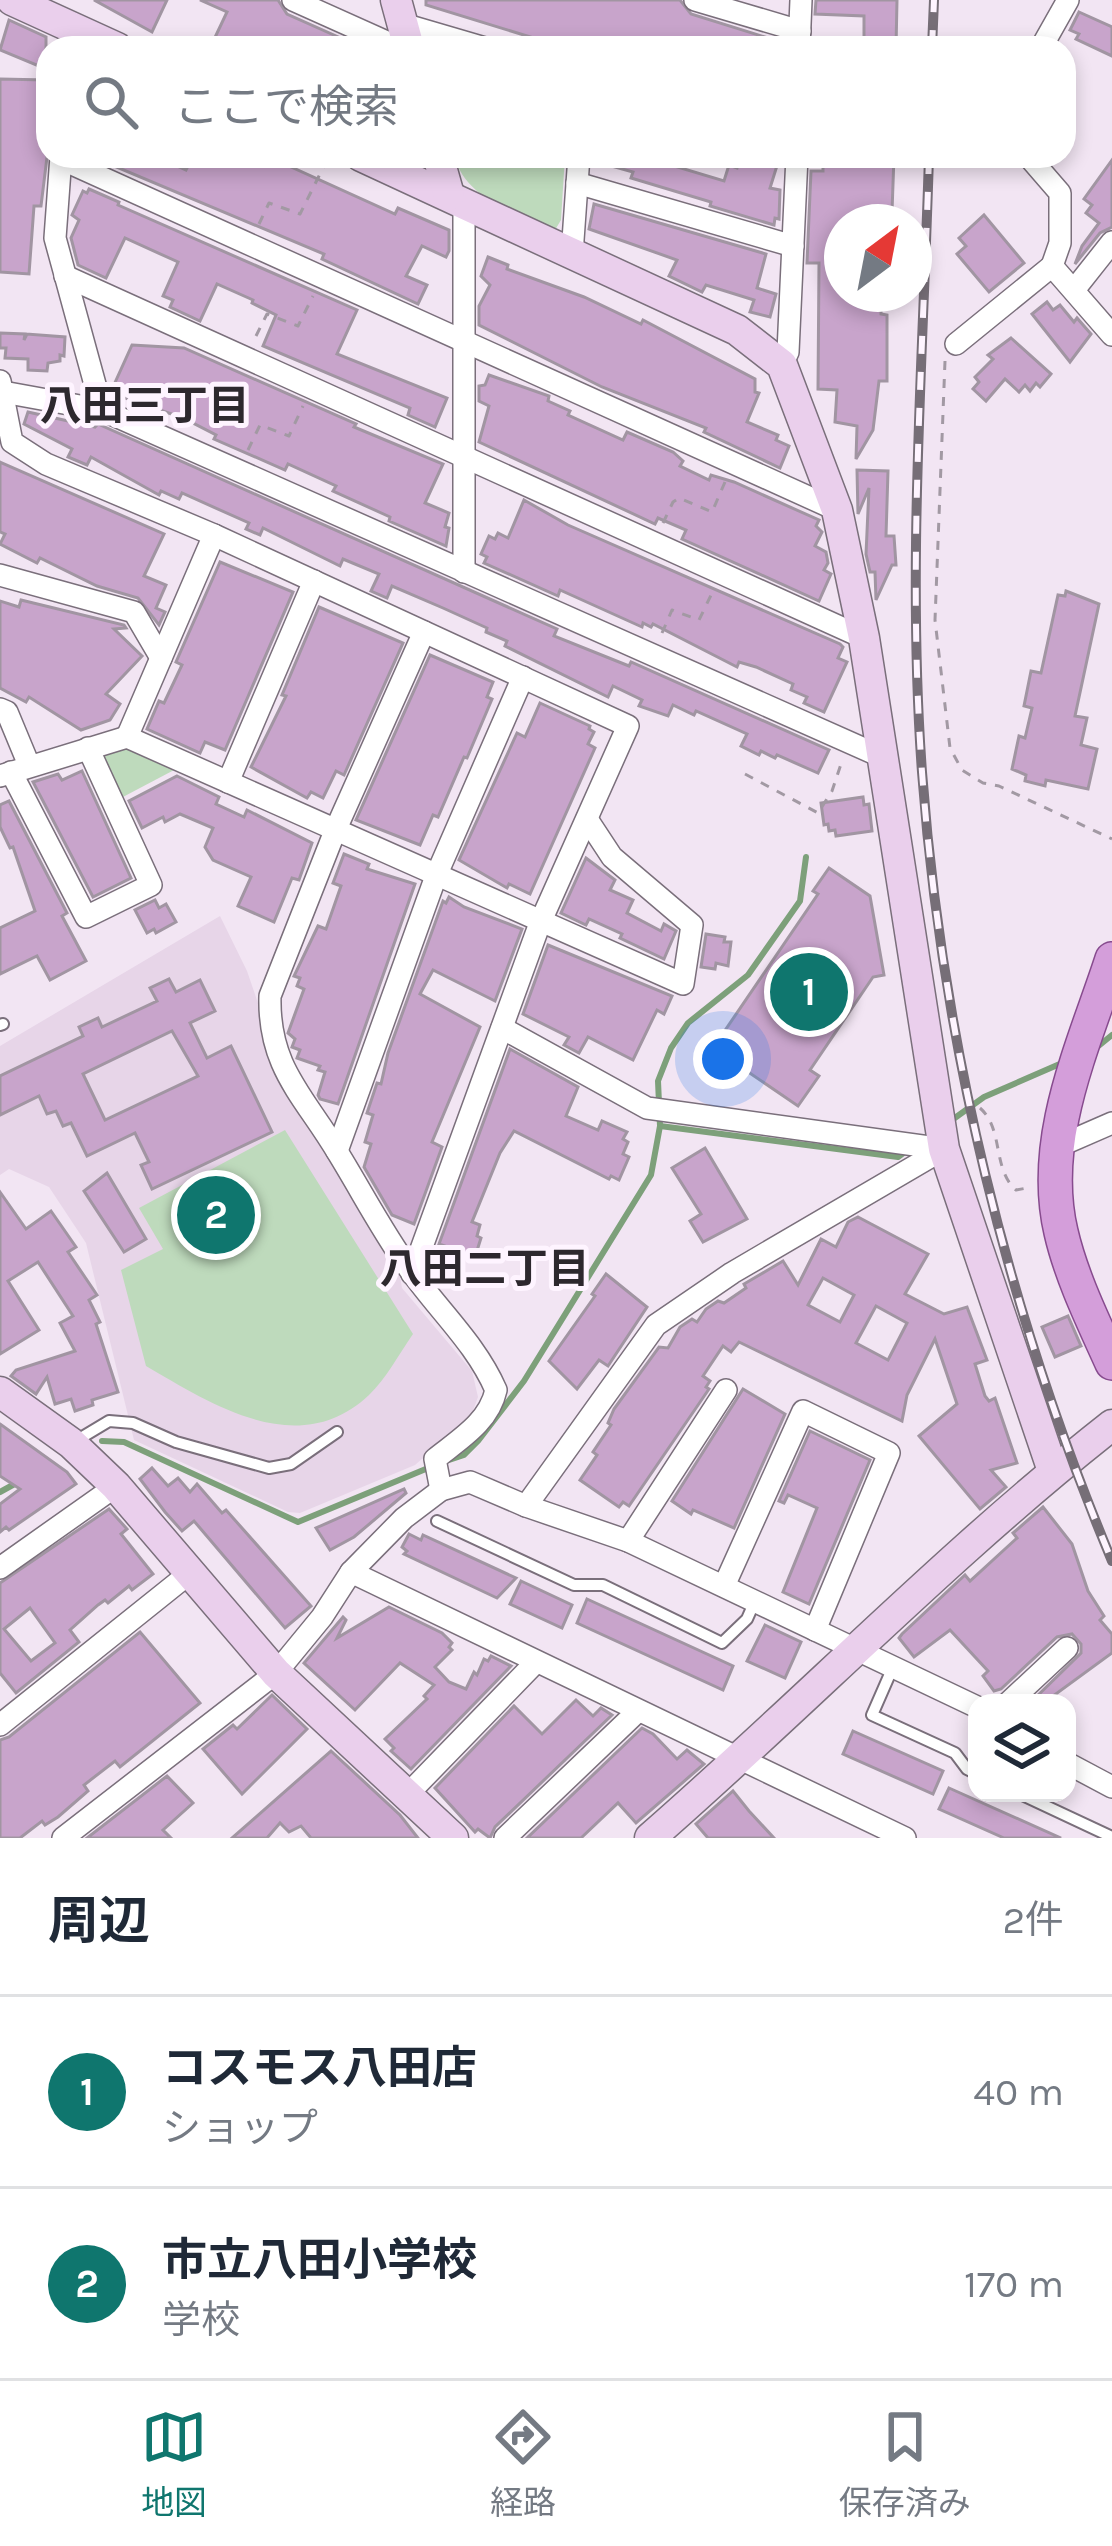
<!DOCTYPE html>
<html lang="ja">
<meta charset="utf-8">
<style>
:root{--surface:#fff;--page:#f6f6f7;--text:#1f2937;--muted:#747a83;--line:#e0e1e3;--accent:#0f766e}
body{margin:0;font-family:Karla,"Noto Sans JP",sans-serif;background:var(--page);color:var(--text)}
.controls{position:absolute;right:36px;bottom:36px;display:grid;overflow:hidden;border-radius:24px;box-shadow:0 6px 18px #0003}
.controls button{width:108px;height:108px;display:grid;place-items:center;padding:0;border:0;border-bottom:3px solid var(--line);background:var(--surface);color:var(--text);font:60px sans-serif}
.compass{position:absolute;left:824px;top:204px;width:108px;height:108px;border-radius:50%;background:var(--surface);box-shadow:0 6px 18px #0003;rotate:32deg}
.you{position:absolute;left:723px;top:1059px;width:42px;height:42px;margin:-30px;border:9px solid #fff;border-radius:50%;background:#1a73e8;box-shadow:0 0 0 18px #1a73e833}
.badge{display:grid;place-items:center;width:78px;height:78px;border-radius:50%;background:var(--accent);color:#fff;font-size:39px;font-weight:700}
.pin{position:absolute;translate:-50% -50%;border:6px solid #fff;box-shadow:0 3px 12px #0006}
.list{margin:0;padding:0;list-style:none}
h2{display:flex;justify-content:space-between;align-items:center;height:156px;margin:0;padding:0 48px;font-size:51px}
h2 small{font-size:39px;font-weight:400;color:var(--muted)}
.list li{display:grid;grid-template-columns:78px 1fr auto;gap:36px;align-items:center;box-sizing:border-box;height:192px;padding:0 48px;border-top:3px solid var(--line)}
.list b{display:block;font-size:45px;white-space:nowrap}
.list p{margin:0;font-size:39px;white-space:nowrap;color:var(--muted)}
.list em{font-size:39px;font-style:normal;color:var(--muted)}
.icon{flex:none;width:66px;height:66px;fill:none;stroke:currentColor;stroke-width:2;stroke-linecap:round;stroke-linejoin:round}
.map{position:relative;flex:none;width:1112px;height:1838px;overflow:hidden}
.search{position:absolute;background:var(--surface);box-shadow:0 6px 18px #0003;left:36px;right:36px;top:36px;height:132px;display:flex;align-items:center;gap:30px;box-sizing:border-box;padding:0 42px;border-radius:36px;color:var(--muted);font-size:45px}
.sheet{height:540px;background:var(--surface)}
nav{display:flex;justify-content:space-around;align-items:center;box-sizing:border-box;height:168px;border-top:3px solid var(--line);background:var(--surface);font-size:33px;color:var(--muted)}
nav a{display:grid;justify-items:center;gap:6px}
nav .on{color:var(--accent)}
.map>svg:first-child{display:block}
.built{fill:#e7d5e8}
.green{fill:#bedabc}
.lines{fill:none;stroke-linecap:round;stroke-linejoin:round}
.stream{stroke:#7da07a;stroke-width:6}
.building{fill:#c8a4cb;stroke:#a195a2;stroke-width:3;fill-rule:evenodd}
.lane-casing{stroke:#7a6f7b;stroke-width:14}
.street-casing{stroke:#7a6f7b;stroke-width:24}
.secondary-casing{stroke:#7a6f7b;stroke-width:33}
.primary-casing{stroke:#874b8e;stroke-width:36}
.path{stroke:#a299a3;stroke-width:3;stroke-dasharray:9 9;stroke-linecap:butt}
.lane{stroke:#fff;stroke-width:10}
.street{stroke:#fff;stroke-width:21}
.secondary{stroke:#eacfec;stroke-width:30}
.primary{stroke:#d49eda;stroke-width:33}
.rail-casing{stroke:#766e77;stroke-width:10}
.rail{stroke:#fef4ff;stroke-width:6;stroke-dasharray:18;stroke-linecap:butt}
.labels{text-anchor:middle;dominant-baseline:central;stroke-width:10;stroke-linejoin:round;paint-order:stroke}
.neighbourhood-label{font-size:42px;font-weight:bold;fill:#2d282e;stroke:#fef4ff}
</style>
<div class="map">
<svg width="1112" height="1838" viewBox="0 0 1112 1838">
<rect width="100%" height="100%" fill="#f2e5f3"/>
<!-- built -->
<path class="built" d="M220,916l27,55 43,126 108,168 4,23 70,83 6,26 -7,19 -56,49 -115,48 -12,-1 -154,-72 -48,-197 -37,-56 -40,-18 -9,6v-129z"/>
<!-- green -->
<g class="green">
<path d="M454,156h111l-4,64 -6,10c-39,-18 -88,-29 -101,-74z"/>
<path d="M122,744l54,25 -55,29 -21,-38 3,-8z"/>
<path d="M285,1130l128,204c-14,20 -27,45 -44,61 -70,66 -156,10 -223,-29l-25,-96 42,-21 -24,-41z"/>
</g>
<g class="lines">
<!-- stream -->
<g class="stream">
<path d="M1096,1048l16,-13"/>
<path d="M952,1120l32,-23 78,-34"/>
<path d="M660,1126l238,31 8,-6"/>
<path d="M102,1441l22,1 174,80 135,-56"/>
<path d="M446,1461l18,-6 14,-14 46,-60 127,-206 9,-49 -2,-45 13,-33 17,-25 60,-48 52,-74 6,-44"/>
<path d="M0,1492l20,-11"/>
</g>
</g>
<!-- building -->
<g class="building">
<path d="M94,0h73l-15,32z"/>
<path d="M200,0h78l9,14 76,34h-153l17,-36z"/>
<path d="M426,0h254l11,14 93,29v5h-218l-140,-43z"/>
<path d="M816,0h81l-1,48h-32v-32l-49,-2z"/>
<path d="M1079,12l33,15v29l-36,-17 3,-5 -9,-4z"/>
<path d="M9,20l37,17v32l-46,-19z"/>
<path d="M0,79l46,1 2,69 -7,57h-7l-5,68 -29,-2z"/>
<path d="M124,156h31l31,14 7,-14h60l25,10 2,-4 115,52 3,-6 51,22v21l-3,6 -24,-11 -16,30 21,9 -9,19 -96,-45 2,-5 -210,-88z"/>
<path d="M594,156h47l83,25 5,-16 8,3 3,-12h40l-10,32 10,2 -1,29 -4,-1 -1,7 -64,-19 1,-4 -80,-24 2,-6 -39,-11z"/>
<path d="M823,156h71l-2,56 -14,-1v9l-36,2v72h39v20l6,1v66h-8l-6,49 -17,29 1,-33 -22,-4 2,-32 -19,-1 1,-126h-12l4,-92h12z"/>
<path d="M1112,160v67l-12,6 -25,31 7,-18 17,-23 -13,-10 6,-8 -8,-6z"/>
<path d="M89,189l30,13 -1,3 239,105 -20,44 110,44 -12,29 -27,-12 2,-7 -147,-62 13,-31 -24,-12 1,-3 -36,-16 -17,37 -30,-14 3,-7 -10,-4 15,-34 -53,-24 -19,40 -28,-13 -7,-27 8,-18 -7,-5 11,-24 4,2z"/>
<path d="M594,204l172,50 -9,34 19,6 -6,23 -20,-5 4,-12 -48,-15 -4,7 -33,-16 8,-16 -88,-31z"/>
<path d="M984,215l40,48 -35,29 -32,-38 9,-8 -7,-8z"/>
<path d="M488,257l20,8 -1,4 77,28 57,27 2,-4 112,59v13l4,1 -12,29 31,13 -2,5 13,6 -9,22 -76,-36 2,-4 -104,-41 -123,-62v-19l11,-21 -9,-9z"/>
<path d="M1047,302l6,8 7,-5 14,17 3,-4 14,16 -21,28 -38,-48z"/>
<path d="M0,333l25,1 -1,6 3,-6 38,3 -1,19 -4,-1v6l-12,2 -1,8 -19,-1v-11l-23,-1 1,-10h-6z"/>
<path d="M1011,338l40,36 -11,13 -4,-4 -6,8 -5,-6 -6,7 -14,-13 -19,22 -13,-12 6,-7 -4,-5 18,-18 -5,-4z"/>
<path d="M132,345l52,3 172,76 -2,3 89,37 -18,39 24,10 -4,14 4,1 -3,18 -57,-25 1,-4 -57,-26 3,-5 -48,-22 -3,6 -71,-31 2,-4 -33,-17 -58,-20 2,-4 -14,-7z"/>
<path d="M489,375l60,21 -1,5 22,10 -2,4 55,25 4,-8 46,20 10,9 -3,5 29,14 2,-5 23,7 85,38 -3,6 6,6 -7,14 11,6 2,11 -4,7 7,4 -12,27 -137,-62 4,-9 -28,-12 -3,6 -176,-82 10,-36 -10,-5v-15l6,-1z"/>
<path d="M28,412l67,15 3,-3 459,205 -3,7 75,30 2,-4 198,88 -11,23 -41,-18 -2,3 -14,-7 -2,4 -18,-9 6,-12 -51,-23 -2,4 -21,-10 -5,11 -29,-10 3,-6 -29,-14 -5,11 -103,-51 2,-5 -21,-9 1,-4 -44,-20 -51,-22 -5,12 -16,-7 8,-17 -36,-15 -3,7 -77,-38 -3,7 -14,-6 3,-6 -67,-30 -3,6 -18,-8 -2,4 -68,-38 -4,8 -19,-8 4,-8 -48,-25z"/>
<path d="M0,462l164,72 -20,42 22,9 -10,23 9,4 -6,13 -21,-27 -41,-12 -57,-28 -3,5 -37,-19 5,-10 -5,-2z"/>
<path d="M857,470l31,1 -2,65h8l2,29h-4l-16,35 -1,-28h-5l-4,-18 3,-66 -11,26z"/>
<path d="M524,500l44,25 272,119 3,3 -5,11 9,4 -23,50 -20,-9 3,-6 -16,-7 2,-6 -37,-17 -17,-5 -2,5 -84,-43 -2,3 -8,-4 -1,4 -82,-37 -2,6 -74,-33 3,-6 -6,-3 8,-18 6,3 3,-6 10,5z"/>
<path d="M220,562l73,30 -68,158 -20,-8 -5,11 -53,-24 12,-28 5,2 18,-38 -6,-3z"/>
<path d="M1066,591l33,13 -24,112 12,2 -6,27 16,4 -9,40 -42,-9 -1,6 -20,-5 1,-6 -14,-6 7,-33 6,2 7,-30 -8,-2 7,-35 10,2 17,-78 7,1z"/>
<path d="M21,600l103,25 2,3 -12,1 28,27 -36,38 14,10 -10,16 -29,10 -52,-33 -3,5 -26,-14v-87l19,6z"/>
<path d="M319,607l84,36 -59,132 -8,-4 -13,27 -12,-6 -4,6 -56,-31 35,-71 -4,-1z"/>
<path d="M430,655l63,27 -6,15 5,2 -25,59 -3,-1 -26,60 -5,-2 -13,30 -64,-25z"/>
<path d="M540,703l50,23 -1,3 5,3 -6,12 7,4 -65,146 -21,-10 -2,4 -48,-28 58,-127 8,4z"/>
<path d="M82,771l49,107 -38,19 -60,-115 25,-8 4,6z"/>
<path d="M177,776l42,21 -3,7 28,13 3,-7 65,33 -13,37 -7,-2 -18,44 -36,-16 13,-29 -38,-17 -8,-13 8,-19 -33,-14 -15,8 -2,-5 -21,11 -13,-27z"/>
<path d="M863,797l1,8 5,-1 3,27 -36,5 -1,-6 -6,1 -1,-7 -4,1 -3,-22z"/>
<path d="M9,801l58,112 -5,3 24,45 -36,19 -13,-24 -37,18v-46l35,-17 -22,-64 -3,1 -10,-21v-22z"/>
<path d="M344,854l25,10 -2,5 48,15 -77,220 -18,-5 -2,-4 7,-23 -7,-2 2,-4 -23,-8 3,-8 -8,-3 3,-8 -7,-6 16,-44 -7,-3 3,-8 -6,-2 24,-50 8,3 15,-43 -8,-3z"/>
<path d="M586,858l29,22 -5,10 23,10 -6,13 34,18 3,-7 12,7 -12,28 -44,-21 2,-4 -33,-15 -3,6 -25,-12z"/>
<path d="M829,868l41,28 14,79 -11,2 -63,93 9,6 -21,30 -85,-58 105,-154 -5,-3z"/>
<path d="M449,897l15,10 58,22 -27,72 -62,-31 -13,24 60,33 -48,115 10,5 -28,77 -22,-9 -28,-48 7,-23 -6,-2 8,-27 -6,-2 10,-30 4,1 7,-31 55,-152 3,2z"/>
<path d="M155,900l4,8 7,-4 10,18 -20,11 -2,-4 -7,4 -12,-23z"/>
<path d="M706,934l19,3 -1,5h7l-3,24 -12,-3 -1,6 -14,-2z"/>
<path d="M548,945l124,51 -8,18 -7,-4 -24,50 -45,-23 -9,16 -15,-8 5,-8 -46,-23z"/>
<path d="M169,979l7,13 24,-12 15,31 -25,12 17,35 24,-12 41,86 -120,57 -11,-24 8,-3 -14,-29 -48,23 -16,-33 -8,3 -7,-15 -9,3 -8,-18 -39,19v-39l83,-40 -4,-9 19,-9 4,9 55,-26 -7,-13zM172,1031l26,45 -93,44 -22,-46z"/>
<path d="M510,1049l68,38 -12,29 32,14 4,-9 25,11 -4,7 5,3 -5,12 6,3 -10,23 -8,-4 -2,3 -95,-48 -14,22 -28,69 8,3 -3,11 4,2 -6,19 -36,-13z"/>
<path d="M705,1148l42,71 -44,23 -13,-21 11,-7 -29,-46z"/>
<path d="M107,1173l39,66 -22,13 -40,-61z"/>
<path d="M0,1192l26,37 25,-18 25,36 -8,5 29,43 -8,5 11,22 -4,2 22,68 -26,8 1,5 -18,6 -4,-12 -16,5 -8,-27 -11,17 -25,-18 5,-6 59,-19 -15,-28 13,-7 -35,-54 -30,19 31,49 -39,24z"/>
<path d="M858,1217l70,37 -23,40 39,20 23,-7 20,53 -12,4 10,32 4,5 6,-3 22,65 -26,7 15,17 -26,22 -61,-73 38,-32 -22,-65 -28,56 -5,26 -163,-79 -8,10 -8,-6 -20,30 7,5 -4,6 3,2 -80,117 -6,-4 -4,5 -39,-27 17,-25 -4,-3 18,-27 -3,-2 6,-14 45,-62 9,1 12,-21 12,-8 5,3 9,-13 12,-8 6,2 22,-15 -2,-4 39,-23 15,24 23,-46 15,8 12,-25zM823,1278l31,17 -14,27 -32,-17zM876,1306l31,17 -19,37 -32,-17z"/>
<path d="M606,1274l41,33 -39,59 -9,-6 -22,29 -28,-28 46,-65 -3,-2z"/>
<path d="M1068,1316l13,30 -26,11 -13,-30z"/>
<path d="M743,1389l42,25 -51,114 -41,-18 -2,4 -19,-13z"/>
<path d="M0,1424l67,48 9,12 -67,46 -3,-3 -6,5v-28l20,-15 -20,-13z"/>
<path d="M810,1431l60,29 -61,144 -26,-12 34,-84 -29,-13 -4,8 -5,-2z"/>
<path d="M152,1468l16,18 10,-8 12,14 7,-8 25,29 4,-3 85,96 -26,22 -91,-107 -12,10 -17,-19 -25,-33z"/>
<path d="M404,1489l2,4 -52,44 -24,13 -14,-22z"/>
<path d="M1043,1507l29,37 16,47 16,25 -4,4 12,14v19l-59,43 5,7h-28l51,-50v-9l-9,-10 -15,3 -56,52 -7,2 -11,-15 5,-5 -38,-41 -36,27 -15,-19 3,-4 63,-59 5,6 47,-43 -4,-5z"/>
<path d="M109,1509l18,20 -6,5 32,40 -21,16 -3,-4 -21,17 -3,-3 -7,5 -28,25 9,12 -63,51 -16,-20v-90zM30,1608l25,35 -24,18 -27,-32z"/>
<path d="M409,1534l12,6 2,-5 93,43 -19,20 -93,-44 3,-3 -5,-4z"/>
<path d="M521,1581l51,24 -10,23 -52,-24z"/>
<path d="M587,1599l146,67 -10,24 -146,-67z"/>
<path d="M389,1607l53,26 10,10 -3,4 3,3 -17,17 14,15 17,7 8,-17 3,3 7,-16 4,2 3,-5 20,10 -100,103 -20,-18 3,-3 -9,-9 42,-40 -3,-3 10,-11 -34,-22 -45,47 -51,-47 39,-46 3,3 -9,18z"/>
<path d="M765,1625l36,17 -16,36 -38,-17z"/>
<path d="M140,1632l60,71 -80,64 -5,-6 -31,24 4,6 -30,26 -13,8 -3,-4 -22,17h-20v-98l9,-3z"/>
<path d="M272,1695l35,34 -65,65 -39,-45 30,-24 4,4z"/>
<path d="M576,1700l17,16 8,-8 11,7 -117,112 -5,11 -12,-9 -3,3 -40,-44 79,-82 28,28z"/>
<path d="M642,1728l11,6 24,25 10,-9 17,14 -68,59 -18,-20 -37,35h-54z"/>
<path d="M853,1731l90,40 -10,23 -90,-40z"/>
<path d="M331,1751l69,64 18,23h-107l-10,-12 -12,6 -9,-9 -13,15h-35z"/>
<path d="M167,1776l26,27 -30,27 8,8h-84z"/>
<path d="M949,1788l112,50h-57l-65,-29z"/>
<path d="M733,1791l16,20 25,27h-66l-12,-14z"/>
</g>
<g class="lines">
<!-- lane casing -->
<g class="lane-casing">
<g id="lane">
<path d="M0,1025l3,-1"/>
<path d="M74,1442l35,-21 24,2 43,19 93,26 22,-4 46,-32"/>
<path d="M437,1521l137,64h29l119,58 25,-24 8,-18"/>
<path d="M893,1667l-21,48 83,38 12,16 10,5"/>
<path d="M1018,1793l94,44"/>
</g>
</g>
<!-- street casing -->
<g class="street-casing">
<g id="street">
<path d="M293,0l107,48"/>
<path d="M695,0l105,31"/>
<path d="M403,24l82,24"/>
<path d="M799,48l2,-48"/>
<path d="M1041,48l27,-48"/>
<path d="M61,156l-6,82 47,172"/>
<path d="M1028,156l32,37v50l-8,23 60,69"/>
<path d="M61,159l776,351"/>
<path d="M577,183l216,63"/>
<path d="M464,201v371"/>
<path d="M572,254l7,-98"/>
<path d="M65,276l799,362"/>
<path d="M1074,290l38,-48"/>
<path d="M956,344l96,-78"/>
<path d="M782,365l6,-13 9,-196"/>
<path d="M0,381l12,61 34,22 168,71 414,191 -88,197 -128,351"/>
<path d="M3,392l99,18 778,346"/>
<path d="M0,575l134,37 27,46"/>
<path d="M424,632l-89,199 -65,165c-2,72 35,101 68,157 24,39 45,80 72,117 29,41 66,74 86,120 -7,32 -36,49 -61,69l6,31"/>
<path d="M0,709l7,3 22,53"/>
<path d="M127,737l87,-202"/>
<path d="M11,772l75,145 65,-32 -63,-137"/>
<path d="M0,776l127,-39 556,247 9,-59 -80,-68 -25,-38"/>
<path d="M228,782l86,-201"/>
<path d="M502,1028l145,80 297,41"/>
<path d="M1057,1147l55,-24"/>
<path d="M337,1151l99,-275 87,-199"/>
<path d="M526,1506l130,-181 76,-52 212,-124"/>
<path d="M628,1541l98,-151"/>
<path d="M0,1568l116,-82"/>
<path d="M351,1572l554,266"/>
<path d="M724,1586l79,-175 86,42 -74,177"/>
<path d="M1008,1703l59,-55"/>
<path d="M0,1725l191,-153"/>
<path d="M1067,1763l45,24"/>
<path d="M407,1795l129,-133"/>
<path d="M63,1838l213,-165 46,-56 29,-45 53,-54 37,-28 29,-8 56,24 102,35 349,166"/>
<path d="M505,1838l133,-127"/>
</g>
</g>
<!-- secondary casing -->
<g class="secondary-casing">
<g id="secondary">
<path d="M12,0l105,48"/>
<path d="M396,0l13,48"/>
<path d="M361,156l376,174 45,35 55,145 27,128 80,511 109,322"/>
<path d="M438,156l11,39"/>
<path d="M0,1392l71,51 45,43 160,187 177,165"/>
<path d="M650,1838c156,-136 299,-285 462,-413"/>
</g>
</g>
<!-- primary casing -->
<g class="primary-casing">
<path id="primary" d="M1112,959c-28,86 -73,180 -51,273 10,44 32,89 51,131"/>
</g>
<!-- path -->
<g class="path">
<path d="M259,224l10,-21 31,11 25,-50"/>
<path d="M256,336l11,-22 31,12 15,-30"/>
<path d="M945,361l-10,259 15,128 12,22 21,13 16,3 113,53"/>
<path d="M248,450l12,-25 29,11 14,-30"/>
<path d="M663,523l10,-21 6,-4 33,14 13,-30"/>
<path d="M662,633l10,-23 27,10 14,-29"/>
<path d="M745,774l73,39 14,-22 10,-30"/>
<path d="M980,1108c24,21 12,61 36,82l11,-2"/>
</g>
<!-- lane -->
<use href="#lane" class="lane"/>
<!-- street -->
<use href="#street" class="street"/>
<!-- secondary -->
<use href="#secondary" class="secondary"/>
<!-- primary -->
<use href="#primary" class="primary"/>
<!-- rail casing -->
<g class="rail-casing">
<g id="rail">
<path d="M932,48l2,-48"/>
<path d="M929,156c-6,205 -22,411 -7,616 20,270 85,539 190,789"/>
</g>
</g>
<!-- rail -->
<use href="#rail" class="rail"/>
</g>
<g class="labels">
<!-- neighbourhood labels -->
<g class="neighbourhood-label">
<text x="145" y="406">八田三丁目</text>
<text x="485" y="1269">八田二丁目</text>
</g>
</g>
</svg>
<div class="controls">
<button><svg class="icon" aria-label="layers" viewBox="0 0 24 24"><path d="M12 4l9 5-9 5-9-5zM3 14l9 5 9-5"/></svg></button>
</div>
<svg class="compass" viewBox="-18 -18 36 36"><path d="M0-13l5 13h-10z" fill="#e53935"/><path d="M0 13l5-13h-10z" fill="#747a83"/></svg>
<div class="you"></div>
<div class="pin badge" style="left:809px;top:992px">1</div>
<div class="pin badge" style="left:216px;top:1215px">2</div>
<div class="search"><svg class="icon" aria-label="search" viewBox="0 0 24 24"><circle cx="10" cy="10" r="6"/><path d="M15 15l6 6"/></svg>ここで検索</div>
</div>
<section class="sheet">
<h2>周辺<small>2件</small></h2>
<ul class="list">
<li><span class="badge">1</span><div><b>コスモス八田店</b><p>ショップ</p></div><em>40 m</em></li>
<li><span class="badge">2</span><div><b>市立八田小学校</b><p>学校</p></div><em>170 m</em></li>
</ul>
</section>
<nav>
<a class="on"><svg class="icon" aria-label="map" viewBox="0 0 24 24"><path d="M3 6l6-2 6 2 6-2v14l-6 2-6-2-6 2zM9 4v14M15 6v14"/></svg>地図</a>
<a><svg class="icon" aria-label="directions" viewBox="0 0 24 24"><path d="M12 3l9 9-9 9-9-9zM9 14v-3h6M13 9l2 2-2 2"/></svg>経路</a>
<a><svg class="icon" aria-label="saved" viewBox="0 0 24 24"><path d="M7 4h10v16l-5-4-5 4z"/></svg>保存済み</a>
</nav>
